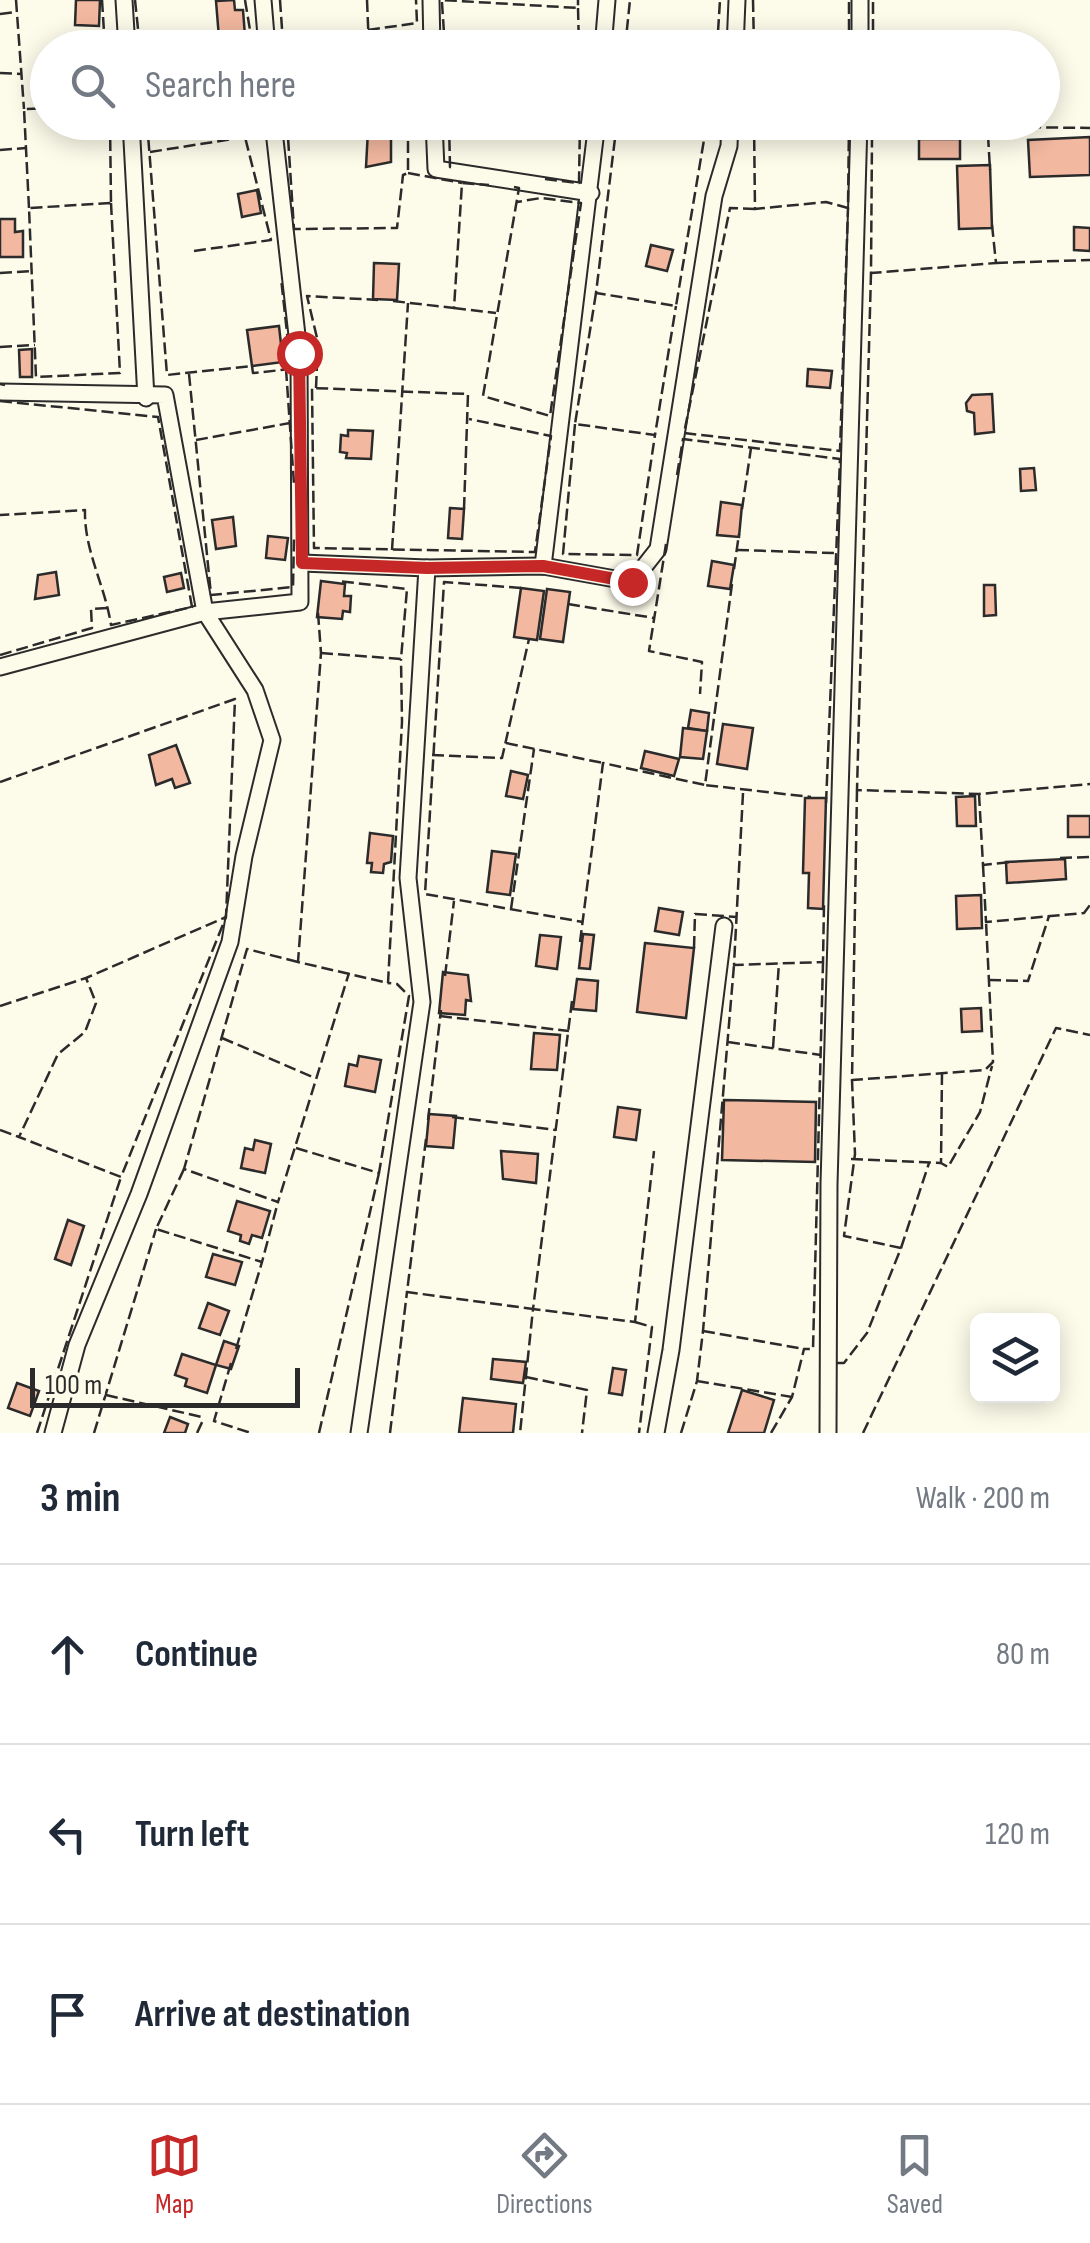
<!DOCTYPE html>
<meta charset="utf-8">
<style>
:root{--surface:#fff;--page:#f2f2f3;--text:#1f2937;--muted:#747a83;--line:#e0e1e3;--accent:#c62828}
body{margin:0;font-family:"Sofia Sans Condensed",sans-serif;background:var(--page);color:var(--text)}
.controls{position:absolute;right:30px;bottom:30px;display:grid;overflow:hidden;border-radius:15px;box-shadow:0 5px 25px #0003}
.controls button{width:90px;height:90px;display:grid;place-items:center;padding:0;border:0;border-bottom:2px solid var(--line);background:var(--surface);color:var(--text);font:50px sans-serif}
.scale{position:absolute;left:30px;bottom:25px;width:270px;box-sizing:border-box;padding-left:10px;border:5px solid #2b2b2b;border-top:0;font-size:28px;line-height:35px;white-space:nowrap;color:#2b2b2b;-webkit-text-stroke:8px #fdfbea;paint-order:stroke}
.stop{position:absolute;width:30px;height:30px;margin:-22px;border:8px solid #c62828;border-radius:50%;background:#fff}
.stop.end{background:#c62828;border-color:#fff;box-shadow:0 2px 10px #0008}
.list{margin:0;padding:0;list-style:none}
h2{display:flex;justify-content:space-between;align-items:center;height:130px;margin:0;padding:0 40px;font-size:42px}
h2 small{font-size:32px;font-weight:400;color:var(--muted)}
.list li{display:grid;grid-template-columns:65px 1fr auto;gap:30px;align-items:center;box-sizing:border-box;height:180px;padding:0 40px;border-top:2px solid var(--line)}
.list b{display:block;font-size:38px;white-space:nowrap}
.list em{font-size:32px;font-style:normal;color:var(--muted)}
.icon{flex:none;width:55px;height:55px;fill:none;stroke:currentColor;stroke-width:2;stroke-linecap:round;stroke-linejoin:round}
.map{position:relative;flex:none;width:1090px;height:1433px;overflow:hidden}
.search{position:absolute;background:var(--surface);box-shadow:0 5px 25px #0003;left:30px;right:30px;top:30px;height:110px;display:flex;align-items:center;gap:25px;box-sizing:border-box;padding:0 35px;border-radius:55px;color:var(--muted);font-size:38px}
.sheet{height:670px;background:var(--surface)}
nav{display:flex;justify-content:space-around;align-items:center;box-sizing:border-box;height:140px;border-top:2px solid var(--line);background:var(--surface);font-size:28px;color:var(--muted)}
nav a{display:grid;justify-items:center;gap:5px}
nav .on{color:var(--accent)}
.map>svg:first-child{display:block}
.building{fill:#f2b8a0;stroke:#2b2b2b;stroke-width:2.5}
.lines{fill:none;stroke-linecap:round;stroke-linejoin:round}
.street-casing{stroke:#2b2b2b;stroke-width:19}
.street{stroke:#fdfbea;stroke-width:15}
.fence{stroke:#2b2b2b;stroke-width:2.5;stroke-dasharray:12 5;stroke-linecap:butt}
.route{stroke:#c62828;stroke-width:12}
</style>
<div class="map">
<svg width="1090" height="1433" viewBox="0 0 1090 1433">
<rect width="100%" height="100%" fill="#fdfbea"/>
<!-- building -->
<g class="building">
<path d="M76,0h24l-1,26 -24,-1z"/>
<path d="M234,0l1,10h8l2,26 -26,2 -3,-37z"/>
<path d="M213,39v9h-40v-6z"/>
<path d="M663,122h21l-1,14 -21,-1z"/>
<path d="M391,129v33l-25,5 2,-37z"/>
<path d="M1090,137v38l-60,2 -2,-37z"/>
<rect x="919" y="139" width="41" height="20"/>
<path d="M990,165l2,63 -33,1 -2,-63z"/>
<path d="M257,190l4,23 -19,4 -4,-23z"/>
<path d="M0,219h15v13l8,-1v26h-23z"/>
<path d="M1074,227l16,1v23l-16,-1z"/>
<path d="M651,245l22,5 -6,21 -21,-5z"/>
<path d="M374,263l25,1 -2,36 -24,-1z"/>
<path d="M279,326l4,36 -31,4 -5,-36z"/>
<path d="M32,349v28h-12l-1,-27z"/>
<path d="M808,369l24,2 -2,17 -23,-2z"/>
<path d="M992,394l2,38 -19,2 -1,-21 -7,-2 -1,-8 6,-8z"/>
<path d="M348,430l25,1 -2,28 -25,-1 1,-5 -7,-1 1,-17 7,1z"/>
<path d="M1034,468l2,22 -15,1 -1,-22z"/>
<path d="M721,502l21,3 -3,32 -22,-2z"/>
<path d="M450,508l14,1 -2,30 -14,-1z"/>
<path d="M233,517l3,29 -20,3 -4,-29z"/>
<path d="M268,536l20,2 -3,22 -19,-2z"/>
<path d="M712,561l22,4 -4,24 -22,-3z"/>
<path d="M56,572l3,23 -24,4 3,-24z"/>
<path d="M181,573l3,15 -17,4 -3,-15z"/>
<path d="M321,581l24,3 -1,12h7l-1,16 -7,-1 -1,8 -25,-2z"/>
<path d="M984,585h11l1,30 -12,1z"/>
<path d="M521,588l23,3 -7,49 -23,-3z"/>
<path d="M547,589l23,3 -7,50 -23,-3z"/>
<path d="M691,710l18,3 -2,18 -19,-3z"/>
<path d="M723,724l30,4 -6,41 -30,-5z"/>
<path d="M683,728l24,3 -4,28 -23,-2z"/>
<path d="M176,745l14,38 -15,5 -3,-9 -16,6 -7,-30z"/>
<path d="M645,751l34,8 -5,17 -33,-8z"/>
<path d="M511,771l17,4 -5,24 -17,-3z"/>
<path d="M975,796l1,30h-19l-1,-29z"/>
<path d="M805,798h21l-3,111 -15,-1 1,-35h-6z"/>
<rect x="1068" y="816" width="22" height="21"/>
<path d="M370,833l23,3 -2,26 -7,2 -1,9 -12,-1 1,-9h-5z"/>
<path d="M492,851l24,3 -6,41 -23,-3z"/>
<path d="M1065,859l1,20 -59,4 -1,-21z"/>
<path d="M981,895l1,33 -25,1 -1,-33z"/>
<path d="M659,908l24,4 -4,23 -24,-4z"/>
<path d="M583,934l11,1 -4,34 -11,-1z"/>
<path d="M540,935l21,2 -4,32 -21,-3z"/>
<path d="M645,943l49,5 -8,70 -49,-6z"/>
<path d="M443,972l25,3 3,26 -5,-1 -1,15 -26,-2z"/>
<path d="M577,979l21,2 -2,30 -23,-2z"/>
<path d="M981,1008l1,23 -20,1 -1,-23z"/>
<path d="M534,1033l26,2 -3,35 -26,-1z"/>
<path d="M359,1056l22,4 -6,32 -30,-6 4,-22 8,2z"/>
<path d="M724,1100l92,2 -1,60 -93,-2z"/>
<path d="M618,1107l22,3 -4,30 -22,-3z"/>
<path d="M429,1114l27,2 -3,32 -27,-2z"/>
<path d="M255,1140l16,4 -6,29 -24,-5 4,-20 8,2z"/>
<path d="M501,1151l37,3 -2,29 -33,-4z"/>
<path d="M237,1201l33,10 -8,27 -10,-3 -3,9 -9,-3 1,-6 -13,-4z"/>
<path d="M68,1220l16,6 -13,39 -16,-6z"/>
<path d="M213,1254l29,8 -7,23 -29,-8z"/>
<path d="M208,1303l21,8 -9,24 -21,-7z"/>
<path d="M224,1341l15,5 -8,23 -15,-4z"/>
<path d="M182,1354l34,11 -9,28 -22,-7 2,-7 -12,-4z"/>
<path d="M493,1359l33,3 -3,21 -32,-4z"/>
<path d="M613,1368l13,2 -4,25 -13,-2z"/>
<path d="M17,1383l22,8 -9,25 -22,-8z"/>
<path d="M742,1390l32,10 -10,33h-36z"/>
<path d="M463,1398l53,6 -3,29h-54z"/>
<path d="M170,1417l18,7 -3,9h-21z"/>
</g>
<g class="lines">
<!-- street casing -->
<g class="street-casing">
<g id="street">
<path d="M124,0l3,48"/>
<path d="M263,0l4,48"/>
<path d="M431,0l1,48"/>
<path d="M603,48l4,-48"/>
<path d="M735,48l2,-48"/>
<path d="M860,48v-48"/>
<path d="M131,122l15,276"/>
<path d="M434,122l2,47 155,24"/>
<path d="M0,392l165,3 40,217 50,78 17,50 -28,116 -14,86 -91,252 -62,151 -24,88"/>
<path d="M302,563l125,5 116,-2 89,16 26,-33 56,-353 15,-50 1,-24"/>
<path d="M543,566l54,-444"/>
<path d="M0,667l205,-55 95,-10 -1,-249 -26,-231"/>
<path d="M359,1433l63,-431 -14,-124 19,-310"/>
<path d="M656,1433l15,-83 53,-424"/>
<path d="M828,1433l1,-249 30,-1062"/>
</g>
</g>
<!-- street -->
<use href="#street" class="street"/>
<!-- fence -->
<g class="fence">
<path d="M16,0l8,109"/>
<path d="M102,0l3,48"/>
<path d="M135,0l5,48"/>
<path d="M245,0l8,48"/>
<path d="M280,0l3,43 17,-2"/>
<path d="M367,0l2,48"/>
<path d="M753,0l1,48"/>
<path d="M578,8l1,40"/>
<path d="M0,14l17,-2"/>
<path d="M368,30l49,-7 -1,-23"/>
<path d="M139,42l37,-2"/>
<path d="M445,48l-3,-45v-3l136,8v-8"/>
<path d="M625,48l5,-48"/>
<path d="M717,48l3,-48"/>
<path d="M849,48v-48"/>
<path d="M873,48v-48"/>
<path d="M0,73l21,1"/>
<path d="M110,122l1,81"/>
<path d="M147,122l20,253 85,-9 1,7 38,-4 -10,-91"/>
<path d="M287,122l7,107 103,-1 6,-53 5,-2v-49l-6,-1"/>
<path d="M449,122l1,45 5,1"/>
<path d="M617,122l-21,171 80,13 31,-184"/>
<path d="M754,122l1,87 71,-7 22,6 1,-86"/>
<path d="M361,123l41,-1"/>
<path d="M288,131l73,-4"/>
<path d="M988,135l2,35"/>
<path d="M0,150l26,-2"/>
<path d="M150,152l95,-15"/>
<path d="M408,173l54,10"/>
<path d="M545,179l34,4 1,-61"/>
<path d="M514,187l5,1 -36,208 67,20 31,-213 -40,-5 -24,4"/>
<path d="M111,203l9,170 -84,4 -7,-169z"/>
<path d="M29,208l-5,-99 24,-1"/>
<path d="M755,209l-25,-1 -46,225 156,18 8,-243"/>
<path d="M992,225l4,38 -125,10 1,-136 78,-9 38,7 29,-8 73,1"/>
<path d="M194,251l77,-11 -26,-103 14,-2 -2,-13"/>
<path d="M996,263l94,-3"/>
<path d="M0,273l32,-2"/>
<path d="M871,273l-14,517 122,4 111,-10"/>
<path d="M596,293l-21,131 80,11 21,-129"/>
<path d="M393,301l61,7 8,-125 27,2"/>
<path d="M454,308l42,5"/>
<path d="M0,347l35,-2"/>
<path d="M286,369l8,115"/>
<path d="M189,374l22,221 82,-8 1,-48"/>
<path d="M0,384l5,1"/>
<path d="M316,388l2,-46 -11,-46 71,4"/>
<path d="M0,401l158,16 34,190 -81,18c-6,-40 -27,-74 -26,-115l-85,5"/>
<path d="M575,424l-12,130 74,1 18,-120"/>
<path d="M196,440l94,-17"/>
<path d="M677,475l6,-36 157,20 -14,345"/>
<path d="M464,509l4,-115 -156,-6 2,160 221,4 16,-116 -82,-17"/>
<path d="M742,509l9,-61"/>
<path d="M666,544l-17,107 53,11 -2,32"/>
<path d="M392,550l16,-247"/>
<path d="M737,550l97,3"/>
<path d="M734,569l5,-35"/>
<path d="M732,584l-27,201 106,12"/>
<path d="M521,588l-77,-6 -19,312 158,28"/>
<path d="M568,604l86,14"/>
<path d="M318,613l3,40 -23,309 90,21 14,-261 -1,-63"/>
<path d="M321,653l80,6 6,-70 -69,-8"/>
<path d="M0,655l92,-27 -1,-19 17,-1"/>
<path d="M506,743l97,20"/>
<path d="M432,755l70,3 27,-119"/>
<path d="M0,782l235,-83 -9,218 -105,260 -102,-40 39,-83 27,-22 11,-29 -10,-25"/>
<path d="M857,790l-5,290 133,-10 8,-8 -7,-140"/>
<path d="M743,793l-9,172 89,-3 1,-58"/>
<path d="M979,794l4,71 27,-3"/>
<path d="M1060,858l30,-1"/>
<path d="M983,865l3,57 98,-9 6,-8"/>
<path d="M511,909l23,-160"/>
<path d="M580,942l23,-179 102,22"/>
<path d="M694,948l1,-34 42,3"/>
<path d="M298,962l-51,-13 -63,220 94,33 71,-229"/>
<path d="M445,976l9,-75"/>
<path d="M989,980l39,1 21,-65"/>
<path d="M572,1001l-39,308 102,13 19,-171"/>
<path d="M0,1006l86,-28 140,-61"/>
<path d="M440,1016l129,15"/>
<path d="M222,1038l93,40"/>
<path d="M728,1042l93,13"/>
<path d="M773,1048l6,-85"/>
<path d="M942,1073l-1,90 7,4 32,-55 12,-46"/>
<path d="M452,1117l104,13"/>
<path d="M428,1120l13,-110"/>
<path d="M0,1130l19,7"/>
<path d="M426,1139l-19,153 126,17 -13,124"/>
<path d="M296,1148l83,25 30,-177 -12,-12 -9,-1"/>
<path d="M851,1159l90,4"/>
<path d="M184,1169l-28,60 106,33 16,-60"/>
<path d="M901,1248l28,-85"/>
<path d="M635,1322l17,5 -13,106"/>
<path d="M703,1331l101,18"/>
<path d="M236,1349l26,-87"/>
<path d="M231,1363l-17,58 37,12"/>
<path d="M837,1363h7l23,-30 34,-85 -57,-12 11,-82 -3,-74"/>
<path d="M526,1377l61,13 -5,43"/>
<path d="M697,1381l95,16"/>
<path d="M106,1395l96,22"/>
<path d="M37,1433l84,-256"/>
<path d="M94,1433l62,-204"/>
<path d="M197,1433l7,-15"/>
<path d="M319,1433l60,-260"/>
<path d="M390,1433l17,-141"/>
<path d="M681,1433l16,-52 6,-50 31,-366"/>
<path d="M771,1433l21,-36 12,-48h9l10,-387"/>
<path d="M863,1433l193,-405 34,7"/>
</g>
</g>
<g class="lines">
<!-- route -->
<path class="route" d="M299,353l3,210 125,5 116,-2 89,16"/>
</g>
</svg>
<div class="controls">
<button><svg class="icon" aria-label="layers" viewBox="0 0 24 24"><path d="M12 4l9 5-9 5-9-5zM3 14l9 5 9-5"/></svg></button>
</div>
<div class="scale">100 m</div>
<div class="stop" style="left:299px;top:353px"></div>
<div class="stop end" style="left:632px;top:582px"></div>
<div class="search"><svg class="icon" aria-label="search" viewBox="0 0 24 24"><circle cx="10" cy="10" r="6"/><path d="M15 15l6 6"/></svg>Search here</div>
</div>
<section class="sheet">
<h2>3 min<small>Walk · 200 m</small></h2>
<ul class="list">
<li><svg class="icon" aria-label="ahead" viewBox="0 0 24 24"><path d="M12 20V5M6 11l6-6 6 6"/></svg><div><b>Continue</b></div><em>80 m</em></li>
<li><svg class="icon" aria-label="left" viewBox="0 0 24 24"><path d="M17 20v-9H6M10 6l-5 5 5 5"/></svg><div><b>Turn left</b></div><em>120 m</em></li>
<li><svg class="icon" aria-label="arrive" viewBox="0 0 24 24"><path d="M6 21V4h12l-3 4 3 4H6"/></svg><div><b>Arrive at destination</b></div></li>
</ul>
</section>
<nav>
<a class="on"><svg class="icon" aria-label="map" viewBox="0 0 24 24"><path d="M3 6l6-2 6 2 6-2v14l-6 2-6-2-6 2zM9 4v14M15 6v14"/></svg>Map</a>
<a><svg class="icon" aria-label="directions" viewBox="0 0 24 24"><path d="M12 3l9 9-9 9-9-9zM9 14v-3h6M13 9l2 2-2 2"/></svg>Directions</a>
<a><svg class="icon" aria-label="saved" viewBox="0 0 24 24"><path d="M7 4h10v16l-5-4-5 4z"/></svg>Saved</a>
</nav>
